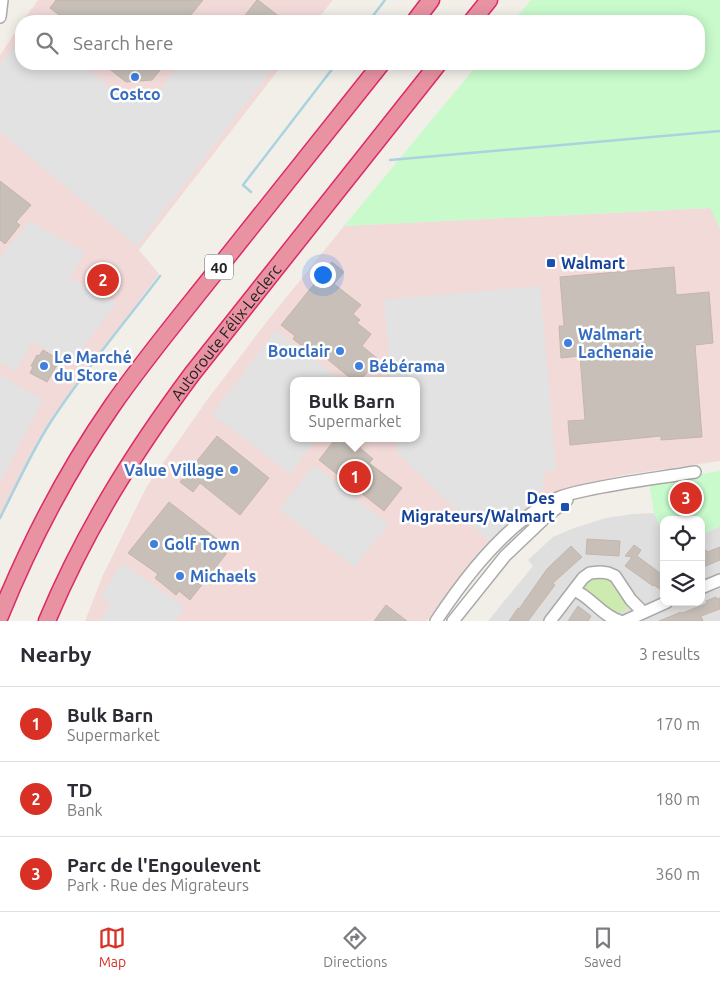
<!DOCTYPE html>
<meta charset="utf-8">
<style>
:root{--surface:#fff;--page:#f7f7f7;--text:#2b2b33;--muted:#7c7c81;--line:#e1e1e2;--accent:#d93025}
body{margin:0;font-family:Ubuntu,sans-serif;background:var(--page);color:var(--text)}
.controls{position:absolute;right:15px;bottom:15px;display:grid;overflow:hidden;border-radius:10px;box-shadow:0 2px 12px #0003}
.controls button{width:45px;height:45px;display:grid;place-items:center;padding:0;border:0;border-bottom:1px solid var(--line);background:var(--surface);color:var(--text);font:25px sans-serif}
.you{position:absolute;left:322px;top:274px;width:18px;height:18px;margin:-12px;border:4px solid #fff;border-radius:50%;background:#1a73e8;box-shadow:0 0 0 8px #1a73e833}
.badge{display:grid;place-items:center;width:32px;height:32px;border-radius:50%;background:var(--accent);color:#fff;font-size:16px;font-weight:700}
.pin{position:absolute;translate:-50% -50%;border:2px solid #fff;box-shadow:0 1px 5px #0006}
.popup{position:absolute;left:290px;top:377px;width:130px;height:65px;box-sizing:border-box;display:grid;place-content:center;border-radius:10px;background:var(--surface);filter:drop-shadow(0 1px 4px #0005);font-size:16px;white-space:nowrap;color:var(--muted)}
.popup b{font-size:19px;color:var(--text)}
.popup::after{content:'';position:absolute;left:50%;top:100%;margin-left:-10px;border:10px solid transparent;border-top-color:var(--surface)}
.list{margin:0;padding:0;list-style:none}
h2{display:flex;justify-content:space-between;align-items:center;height:65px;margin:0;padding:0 20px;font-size:21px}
h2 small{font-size:16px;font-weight:400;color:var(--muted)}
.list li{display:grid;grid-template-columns:32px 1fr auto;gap:15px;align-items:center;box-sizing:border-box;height:75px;padding:0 20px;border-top:1px solid var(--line)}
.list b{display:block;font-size:19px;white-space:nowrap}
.list p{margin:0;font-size:16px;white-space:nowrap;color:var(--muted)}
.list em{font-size:16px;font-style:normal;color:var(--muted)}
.icon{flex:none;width:28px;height:28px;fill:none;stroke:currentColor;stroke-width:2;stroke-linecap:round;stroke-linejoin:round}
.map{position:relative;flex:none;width:720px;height:621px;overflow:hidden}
.search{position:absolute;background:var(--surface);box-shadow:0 2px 12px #0003;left:15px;right:15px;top:15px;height:55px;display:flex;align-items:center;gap:12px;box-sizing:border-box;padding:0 18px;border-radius:20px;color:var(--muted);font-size:19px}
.sheet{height:290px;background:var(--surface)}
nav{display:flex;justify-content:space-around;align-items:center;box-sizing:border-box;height:70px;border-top:1px solid var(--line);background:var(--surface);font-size:14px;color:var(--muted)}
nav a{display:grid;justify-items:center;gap:2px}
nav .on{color:var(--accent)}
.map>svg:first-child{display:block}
.residential{fill:#e0dfdf}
.commercial{fill:#f2dad9;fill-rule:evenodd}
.grass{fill:#cdebb0}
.park{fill:#c8facc}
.parking{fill:#e2e2e2}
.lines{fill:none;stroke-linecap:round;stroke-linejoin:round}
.stream{stroke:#aad3df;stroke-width:2.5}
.building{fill:#c7bfb8;stroke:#c4b6ab}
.minor-casing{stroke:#a9a9a9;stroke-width:14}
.highway-casing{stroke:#dc2a67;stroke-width:19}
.minor{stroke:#fff;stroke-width:11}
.highway{stroke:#e892a2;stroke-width:16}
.shop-dot{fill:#3f7fe0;stroke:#fff;stroke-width:2}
.transit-dot{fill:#1a4fb4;stroke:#fff;stroke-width:2}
.labels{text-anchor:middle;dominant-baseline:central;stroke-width:5;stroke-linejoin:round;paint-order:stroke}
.shield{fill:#fff;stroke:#646464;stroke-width:1}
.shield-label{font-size:15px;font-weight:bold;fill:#222}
.shop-label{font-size:16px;font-weight:bold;fill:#366cbe;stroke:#fff;text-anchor:start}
.transit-label{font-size:16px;font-weight:bold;fill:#164399;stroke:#fff;text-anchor:start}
.street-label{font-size:16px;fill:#222;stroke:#fff}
</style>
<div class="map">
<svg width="720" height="621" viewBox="0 0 720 621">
<rect width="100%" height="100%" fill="#f2efe9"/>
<!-- residential -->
<path class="residential" d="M654,513l10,21v68h37v-67l19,-9v95h-232l45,-55 -5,-6 25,-23 21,-9 32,-10 27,-4z"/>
<!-- commercial -->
<g class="commercial">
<path d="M38,0h295l-17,21h-293z"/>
<path d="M21,24v40h262l-144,186 20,24 -108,145 -51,102v-466z"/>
<path d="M711,208l9,20v233l-97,14 -38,9 -29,11 -53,37 -25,22 -51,67h-342l18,-46 44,-89 60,-86 61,-80 76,-94zM294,381h122v57h-122z"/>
</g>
<!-- grass -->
<path class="grass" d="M590,577l14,1 5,3 19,25c-5,15 -22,1 -29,-5 -4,-3 -10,-6 -13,-10 -3,-3 -3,-4 -4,-7z"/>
<!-- park -->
<g class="park">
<path d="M531,0h189v228l-10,-20 -366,18 134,-162h221v-43h-186z"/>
<path d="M720,471v55l-19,9v-15h-37v14l-10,-21 -5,-30z"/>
</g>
<!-- parking -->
<g class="parking">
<path d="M21,37v27h75l-7,7 38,28 28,-2 25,-33h96l-139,182 -137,-114v-68z"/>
<path d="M30,221l55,31 -15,26 47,25 -46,59 -39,-20 -16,30 -16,-10v-105z"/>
<path d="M540,286l16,184 -13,1 1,17 -53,55 -94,-90 -1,-15h20v-57h-25l-7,-81z"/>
<path d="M276,330l66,51h-48v57h23l-27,36 -78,-60z"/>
<path d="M0,375l43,25 -43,82z"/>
<path d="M314,465l75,59 -35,43 -75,-58z"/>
<path d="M122,563l63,44 -10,14h-75l11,-17 -10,-7z"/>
</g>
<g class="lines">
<!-- stream -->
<g class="stream">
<path d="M369,21l16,-21"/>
<path d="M390,160l330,-29"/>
<path d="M251,192l-8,-7 93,-121"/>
<path d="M0,518c16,-32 31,-65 50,-95 33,-51 73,-98 110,-147"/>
</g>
</g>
<!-- building -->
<g class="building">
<path d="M56,0h147l-17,21h-119l-17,-13z"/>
<path d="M257,0h1l27,21h-39l-4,-2z"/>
<path d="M103,64h62l-13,16 -26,2z"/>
<path d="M0,181l31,24 -15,17 4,3 -15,19 -5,-4z"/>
<path d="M332,262l12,10 -10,12 27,21 -8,9 7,6 -3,3 14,11 -9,12 16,13 -18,22h-6l-39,-32 -4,4 -18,-14 2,-3 -14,-11z"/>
<path d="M98,263l22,12 -12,21 -22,-12z"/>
<path d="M674,267l2,28 33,-3 4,51 -18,2 7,92 -41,3v-4l-91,9 -2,-24 17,-1 -5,-64 -19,2 -2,-32h5l-4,-49z"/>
<path d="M43,350l17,10 -13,22 -17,-9 3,-6 -2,-1 6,-11 2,1z"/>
<path d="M217,436l52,42 -29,37 -40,-32 -7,9 -13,-10z"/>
<path d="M336,438h31l-7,10 13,11 -4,4 33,25 -18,23 -65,-51z"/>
<path d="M169,502l61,47 -40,51 -11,-9 -3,4 -21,-17 3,-4 -30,-21z"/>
<path d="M587,539l33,2 -1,15 -33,-2z"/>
<path d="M634,545l7,5 -4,6 27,20v11l-3,3 -7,-5 -1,1 -28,-20 7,-9 -7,-1z"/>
<path d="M571,546l11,11 -29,26 2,2 -27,36h-19l9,-13 1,1 28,-40z"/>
<path d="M720,547v13l-19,8v-16l5,-2 1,2z"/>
<path d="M716,597l1,2 3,-1v11l-19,7 2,5h-44l22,-9 1,1 21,-8 4,-2 -1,-2z"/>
<path d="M386,605l21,16h-33z"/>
<path d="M578,606l13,10 -3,5h-20z"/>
</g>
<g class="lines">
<!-- minor casing -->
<g class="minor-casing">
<g id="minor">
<path d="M0,17l2,-17"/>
<path d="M701,588l19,-8"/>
<path d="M574,590c17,7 28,26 46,31"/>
<path d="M436,621c29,-44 73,-101 122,-123 9,-4 19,-6 29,-8 36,-8 72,-12 108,-18"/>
<path d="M453,621l52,-65 43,-41 19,-15"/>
<path d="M550,621l33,-43 7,-5 10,-1 8,1 7,3 16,24 12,12"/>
<path d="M625,621l42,-19"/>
</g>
</g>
<!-- highway casing -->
<g class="highway-casing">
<g id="highway">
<path d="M415,21l16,-21"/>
<path d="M472,21l17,-21"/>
<path d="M0,616c30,-74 67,-145 112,-210 36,-52 77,-100 116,-150 51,-64 102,-128 153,-192"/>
<path id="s1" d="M47,621c38,-91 87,-169 145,-247l246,-310"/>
</g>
</g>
<!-- minor -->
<use href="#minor" class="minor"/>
<!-- highway -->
<use href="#highway" class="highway"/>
</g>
<!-- markers -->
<g class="shop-dot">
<circle cx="135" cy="77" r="5"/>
<circle cx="568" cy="343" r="5"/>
<circle cx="340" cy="351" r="5"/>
<circle cx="44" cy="366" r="5"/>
<circle cx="359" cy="366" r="5"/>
<circle cx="234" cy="470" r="5"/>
<circle cx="154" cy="544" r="5"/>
<circle cx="180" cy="576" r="5"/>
</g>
<g class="transit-dot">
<rect x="546" y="258" width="10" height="10" rx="2.5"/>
<rect x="560" y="502" width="10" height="10" rx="2.5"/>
</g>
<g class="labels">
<!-- shield labels -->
<rect class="shield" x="205" y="254.5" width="28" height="25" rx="4"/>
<g class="shield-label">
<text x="219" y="267">40</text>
</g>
<!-- shop labels -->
<g class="shop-label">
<text x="135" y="94" text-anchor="middle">Costco</text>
<text x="578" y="334">Walmart<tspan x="578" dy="18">Lachenaie</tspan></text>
<text x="330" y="351" text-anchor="end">Bouclair</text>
<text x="54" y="357">Le Marché<tspan x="54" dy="18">du Store</tspan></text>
<text x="369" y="366">Bébérama</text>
<text x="224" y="470" text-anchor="end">Value Village</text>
<text x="164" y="544">Golf Town</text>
<text x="190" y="576">Michaels</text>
</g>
<!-- transit labels -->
<g class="transit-label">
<text x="561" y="263">Walmart</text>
<text x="555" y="498" text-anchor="end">Des<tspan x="555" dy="18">Migrateurs/Walmart</tspan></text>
</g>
<!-- street labels -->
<g class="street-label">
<text stroke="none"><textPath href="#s1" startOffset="341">Autoroute Félix-Leclerc</textPath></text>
</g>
</g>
</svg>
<div class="controls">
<button><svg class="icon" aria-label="locate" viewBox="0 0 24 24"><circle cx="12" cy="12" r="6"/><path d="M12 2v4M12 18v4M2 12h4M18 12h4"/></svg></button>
<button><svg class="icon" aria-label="layers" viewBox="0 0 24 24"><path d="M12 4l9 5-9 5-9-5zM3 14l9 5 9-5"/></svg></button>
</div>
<div class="you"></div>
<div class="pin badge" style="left:355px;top:477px">1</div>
<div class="popup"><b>Bulk Barn</b>Supermarket</div>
<div class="pin badge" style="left:103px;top:280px">2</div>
<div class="pin badge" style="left:686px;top:498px">3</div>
<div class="search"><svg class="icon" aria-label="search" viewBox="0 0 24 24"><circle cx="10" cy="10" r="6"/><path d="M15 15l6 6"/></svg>Search here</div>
</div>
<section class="sheet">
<h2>Nearby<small>3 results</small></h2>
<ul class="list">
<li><span class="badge">1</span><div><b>Bulk Barn</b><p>Supermarket</p></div><em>170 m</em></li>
<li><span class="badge">2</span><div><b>TD</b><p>Bank</p></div><em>180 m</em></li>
<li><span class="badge">3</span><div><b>Parc de l'Engoulevent</b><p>Park · Rue des Migrateurs</p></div><em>360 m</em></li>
</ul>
</section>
<nav>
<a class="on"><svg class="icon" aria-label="map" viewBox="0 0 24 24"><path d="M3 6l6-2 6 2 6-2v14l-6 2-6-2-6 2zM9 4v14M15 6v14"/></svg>Map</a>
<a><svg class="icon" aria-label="directions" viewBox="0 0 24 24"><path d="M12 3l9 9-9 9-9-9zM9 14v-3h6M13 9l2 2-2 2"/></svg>Directions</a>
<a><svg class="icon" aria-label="saved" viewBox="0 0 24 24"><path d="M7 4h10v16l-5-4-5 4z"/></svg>Saved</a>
</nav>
